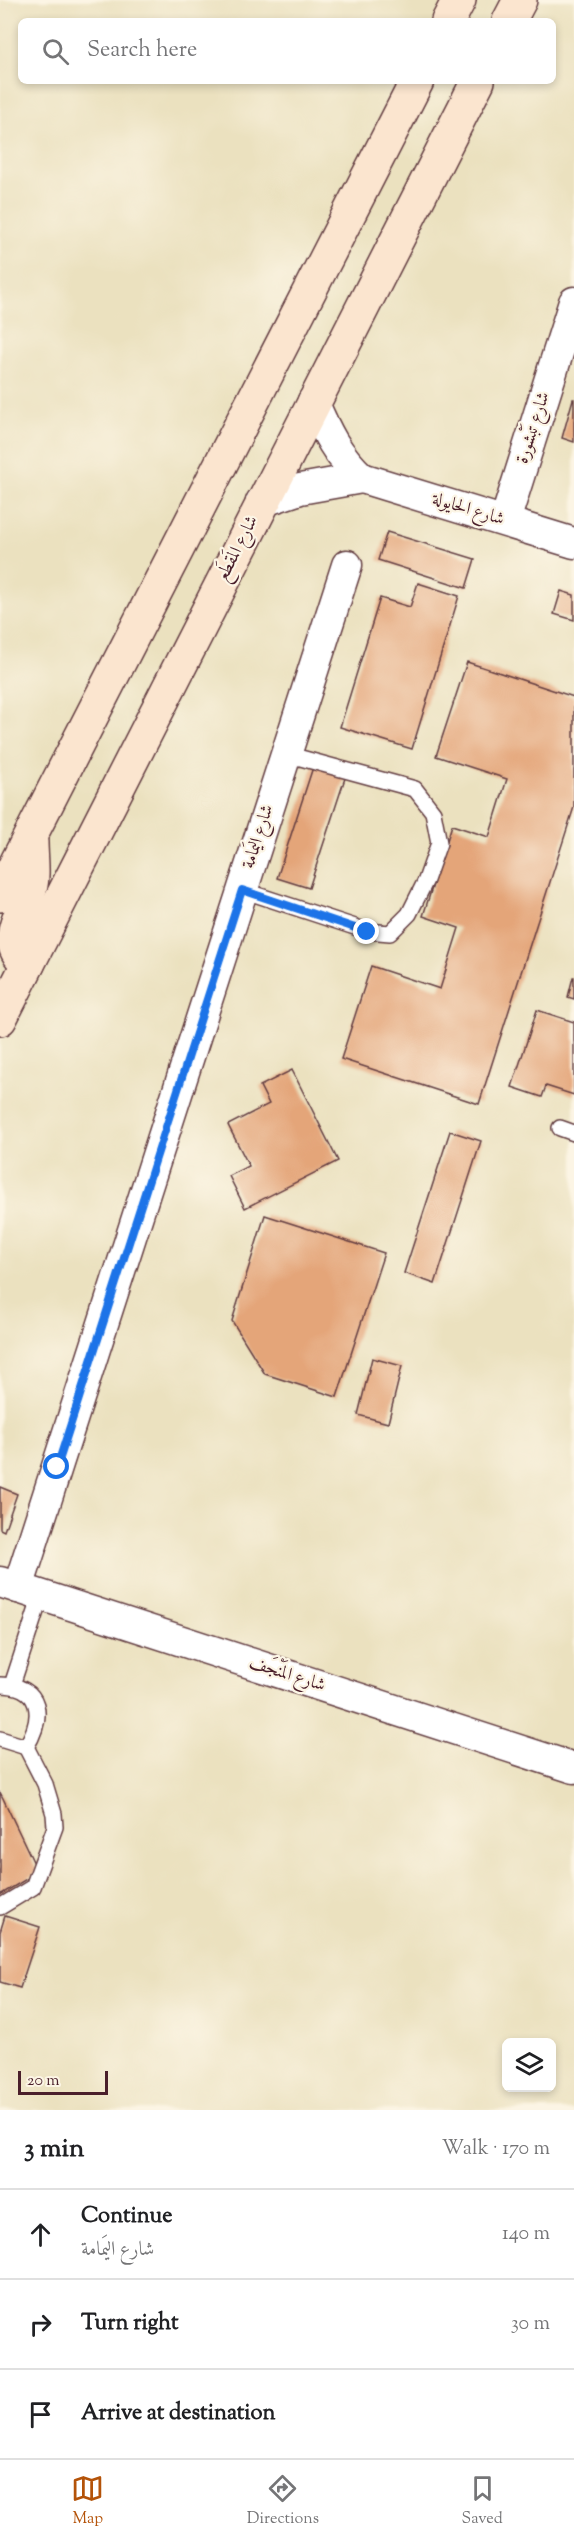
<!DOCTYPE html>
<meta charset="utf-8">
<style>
:root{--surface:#fff;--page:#f2f2f2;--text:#202124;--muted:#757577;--line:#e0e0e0;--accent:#b45309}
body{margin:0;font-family:"Sorts Mill Goudy",Amiri,serif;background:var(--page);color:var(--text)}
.controls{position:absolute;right:18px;bottom:18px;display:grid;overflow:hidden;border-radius:9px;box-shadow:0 3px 9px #0003}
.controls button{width:54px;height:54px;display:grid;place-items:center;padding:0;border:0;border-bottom:2px solid var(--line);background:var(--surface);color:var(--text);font:30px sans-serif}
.scale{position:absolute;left:18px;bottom:15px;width:90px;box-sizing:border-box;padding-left:6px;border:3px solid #4a1f2b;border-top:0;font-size:16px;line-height:21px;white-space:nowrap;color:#4a1f2b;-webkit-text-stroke:4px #fcf5e5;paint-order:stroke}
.stop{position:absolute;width:18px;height:18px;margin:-14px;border:4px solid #1a73e8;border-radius:50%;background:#fff}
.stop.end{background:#1a73e8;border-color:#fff;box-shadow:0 2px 6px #0008}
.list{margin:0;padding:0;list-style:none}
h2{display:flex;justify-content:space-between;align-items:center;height:78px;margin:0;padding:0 24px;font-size:26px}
h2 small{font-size:20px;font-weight:400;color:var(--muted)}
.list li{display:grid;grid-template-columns:39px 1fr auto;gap:18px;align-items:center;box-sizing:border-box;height:90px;padding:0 24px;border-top:2px solid var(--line)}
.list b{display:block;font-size:22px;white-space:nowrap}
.list p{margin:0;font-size:20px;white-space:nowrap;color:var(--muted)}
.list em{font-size:20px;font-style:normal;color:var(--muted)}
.icon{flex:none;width:33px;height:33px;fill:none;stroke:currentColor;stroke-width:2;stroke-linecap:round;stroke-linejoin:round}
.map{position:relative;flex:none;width:574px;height:2110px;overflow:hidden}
.search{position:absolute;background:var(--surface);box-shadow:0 3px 9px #0003;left:18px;right:18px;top:18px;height:66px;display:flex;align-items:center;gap:15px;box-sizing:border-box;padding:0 21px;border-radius:9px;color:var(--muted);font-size:22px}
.sheet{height:348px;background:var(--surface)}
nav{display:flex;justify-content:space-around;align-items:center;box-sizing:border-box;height:84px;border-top:2px solid var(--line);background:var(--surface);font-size:16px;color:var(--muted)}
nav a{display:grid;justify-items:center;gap:3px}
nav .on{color:var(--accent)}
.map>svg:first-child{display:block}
.building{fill:#e4a579}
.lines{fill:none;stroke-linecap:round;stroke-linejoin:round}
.lane-casing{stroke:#623c41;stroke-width:18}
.street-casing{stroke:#623c41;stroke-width:33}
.secondary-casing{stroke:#623c41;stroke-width:36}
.lane{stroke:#fff;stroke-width:15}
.street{stroke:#fff;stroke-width:30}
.secondary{stroke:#fbe5cf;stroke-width:33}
.route{stroke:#1a73e8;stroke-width:8}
.labels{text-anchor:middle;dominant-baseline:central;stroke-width:4.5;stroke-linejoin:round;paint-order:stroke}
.street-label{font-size:18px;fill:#4a1f2b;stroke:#fcf5e5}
</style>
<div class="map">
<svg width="574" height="2110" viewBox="0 0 574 2110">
<rect width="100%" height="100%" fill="#fcf5e5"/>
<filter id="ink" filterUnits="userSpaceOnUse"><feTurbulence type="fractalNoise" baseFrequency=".0167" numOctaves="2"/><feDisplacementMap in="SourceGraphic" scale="12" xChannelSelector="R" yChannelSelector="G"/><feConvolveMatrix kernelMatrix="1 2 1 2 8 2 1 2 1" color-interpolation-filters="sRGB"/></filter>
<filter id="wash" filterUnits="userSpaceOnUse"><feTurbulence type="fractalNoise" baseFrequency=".008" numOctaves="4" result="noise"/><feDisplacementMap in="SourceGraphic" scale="24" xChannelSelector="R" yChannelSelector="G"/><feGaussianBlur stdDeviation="1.35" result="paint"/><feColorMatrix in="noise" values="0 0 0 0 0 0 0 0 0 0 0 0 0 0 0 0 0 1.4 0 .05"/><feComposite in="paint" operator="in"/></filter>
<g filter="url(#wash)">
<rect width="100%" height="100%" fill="#ebe1bf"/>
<g id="blocks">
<!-- building -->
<g class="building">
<path d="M573,399h1v43l-12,-4z"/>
<path d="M387,532l88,27 -9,29 -88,-28z"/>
<path d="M418,583l41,13 -47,153 -72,-22 40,-129 30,9z"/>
<path d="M561,591l13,4v25l-20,-6z"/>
<path d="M467,662l107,35v110l-95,297 -138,-45 30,-93 69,23 19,-61 -36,-12 29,-91 37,12 18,-58 -71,-23z"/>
<path d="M314,764l32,11 -37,113 -32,-10z"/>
<path d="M573,977h1v22l-6,-2z"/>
<path d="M537,1010l37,12v73l-28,-9 -4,11 -30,-10z"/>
<path d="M292,1070l46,91 -93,47 -16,-32 20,-10 -21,-41 41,-21 -9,-18z"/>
<path d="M450,1131l31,10 -46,143 -31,-11z"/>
<path d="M265,1215l119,38 -47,144 -72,-23 -33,-53z"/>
<path d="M372,1358l30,8 -14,57 -30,-8z"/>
<path d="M0,1487l17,7 -13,37 -4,-2z"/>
<path d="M0,1792l38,80 -38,23z"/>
<path d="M5,1916l35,11 -20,61 -20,-6v-50z"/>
</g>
</g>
</g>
<g filter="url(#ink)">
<use href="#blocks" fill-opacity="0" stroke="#623c41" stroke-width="1.5"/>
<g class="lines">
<!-- lane casing -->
<g class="lane-casing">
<g id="lane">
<path d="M242,890l125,41 23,2 19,-19 17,-34 13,-37 -6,-31 -18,-23 -129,-35"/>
<path d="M560,1128l14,5"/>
<path d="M0,1685c43,0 44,32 26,62l-26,-8"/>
<path d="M12,1685l29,-89"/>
<path d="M0,1907l33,-20 22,-60 -1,-13 -9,-30 -19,-37"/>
</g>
</g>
<!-- street casing -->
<g class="street-casing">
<g id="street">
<path d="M313,401c13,31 24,54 49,77l212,65"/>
<path d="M261,502l39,-13 62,-11"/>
<path d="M505,521l69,-219"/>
<path d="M0,1582l574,186"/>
<path d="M18,1588l329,-1023"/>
</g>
</g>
<!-- secondary casing -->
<g class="secondary-casing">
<g id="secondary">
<path d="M448,21l11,-21"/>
<path d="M509,21l11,-21"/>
<path d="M0,895l417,-814"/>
<path d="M28,964c-28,-24 -6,-44 2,-75 4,-13 1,-33 1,-47"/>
<path d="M0,1019l478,-938"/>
</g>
</g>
<!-- lane -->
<use href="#lane" class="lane"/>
<!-- street -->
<use href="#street" class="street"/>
<!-- secondary -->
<use href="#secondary" class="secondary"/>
</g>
</g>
<g class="lines" filter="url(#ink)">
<!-- route -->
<path class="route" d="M57,1467l185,-577 125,42"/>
</g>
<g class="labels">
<!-- street labels -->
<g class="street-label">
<text transform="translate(534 428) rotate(-72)">شارع تَبْشورة</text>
<text transform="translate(468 510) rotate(17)">شارع الحايولة</text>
<text transform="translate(238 549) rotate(-63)">شارع المَقطَع</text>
<text transform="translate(259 837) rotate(-72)">شارع اليَمامة</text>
<text transform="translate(287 1675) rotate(18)">شارع المَنْجَف</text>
</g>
</g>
</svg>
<div class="controls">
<button><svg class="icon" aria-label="layers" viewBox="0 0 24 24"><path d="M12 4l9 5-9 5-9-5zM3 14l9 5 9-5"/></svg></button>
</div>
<div class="scale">20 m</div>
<div class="stop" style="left:57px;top:1467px"></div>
<div class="stop end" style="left:367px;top:932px"></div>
<div class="search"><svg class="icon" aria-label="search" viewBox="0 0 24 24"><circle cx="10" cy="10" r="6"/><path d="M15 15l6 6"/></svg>Search here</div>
</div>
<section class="sheet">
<h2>3 min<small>Walk · 170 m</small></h2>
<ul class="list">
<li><svg class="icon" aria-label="ahead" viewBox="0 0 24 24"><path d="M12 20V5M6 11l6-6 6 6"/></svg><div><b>Continue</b><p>شارع اليَمامة</p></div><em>140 m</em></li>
<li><svg class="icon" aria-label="right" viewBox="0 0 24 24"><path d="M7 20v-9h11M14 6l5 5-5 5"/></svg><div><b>Turn right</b></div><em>30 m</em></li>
<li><svg class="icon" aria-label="arrive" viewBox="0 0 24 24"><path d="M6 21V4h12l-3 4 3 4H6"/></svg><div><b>Arrive at destination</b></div></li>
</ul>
</section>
<nav>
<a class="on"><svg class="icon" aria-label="map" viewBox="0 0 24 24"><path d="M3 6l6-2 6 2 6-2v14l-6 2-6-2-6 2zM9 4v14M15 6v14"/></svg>Map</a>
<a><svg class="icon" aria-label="directions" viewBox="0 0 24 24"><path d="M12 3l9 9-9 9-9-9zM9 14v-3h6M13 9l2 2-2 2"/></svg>Directions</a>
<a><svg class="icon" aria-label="saved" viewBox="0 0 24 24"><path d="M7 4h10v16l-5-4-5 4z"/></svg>Saved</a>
</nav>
